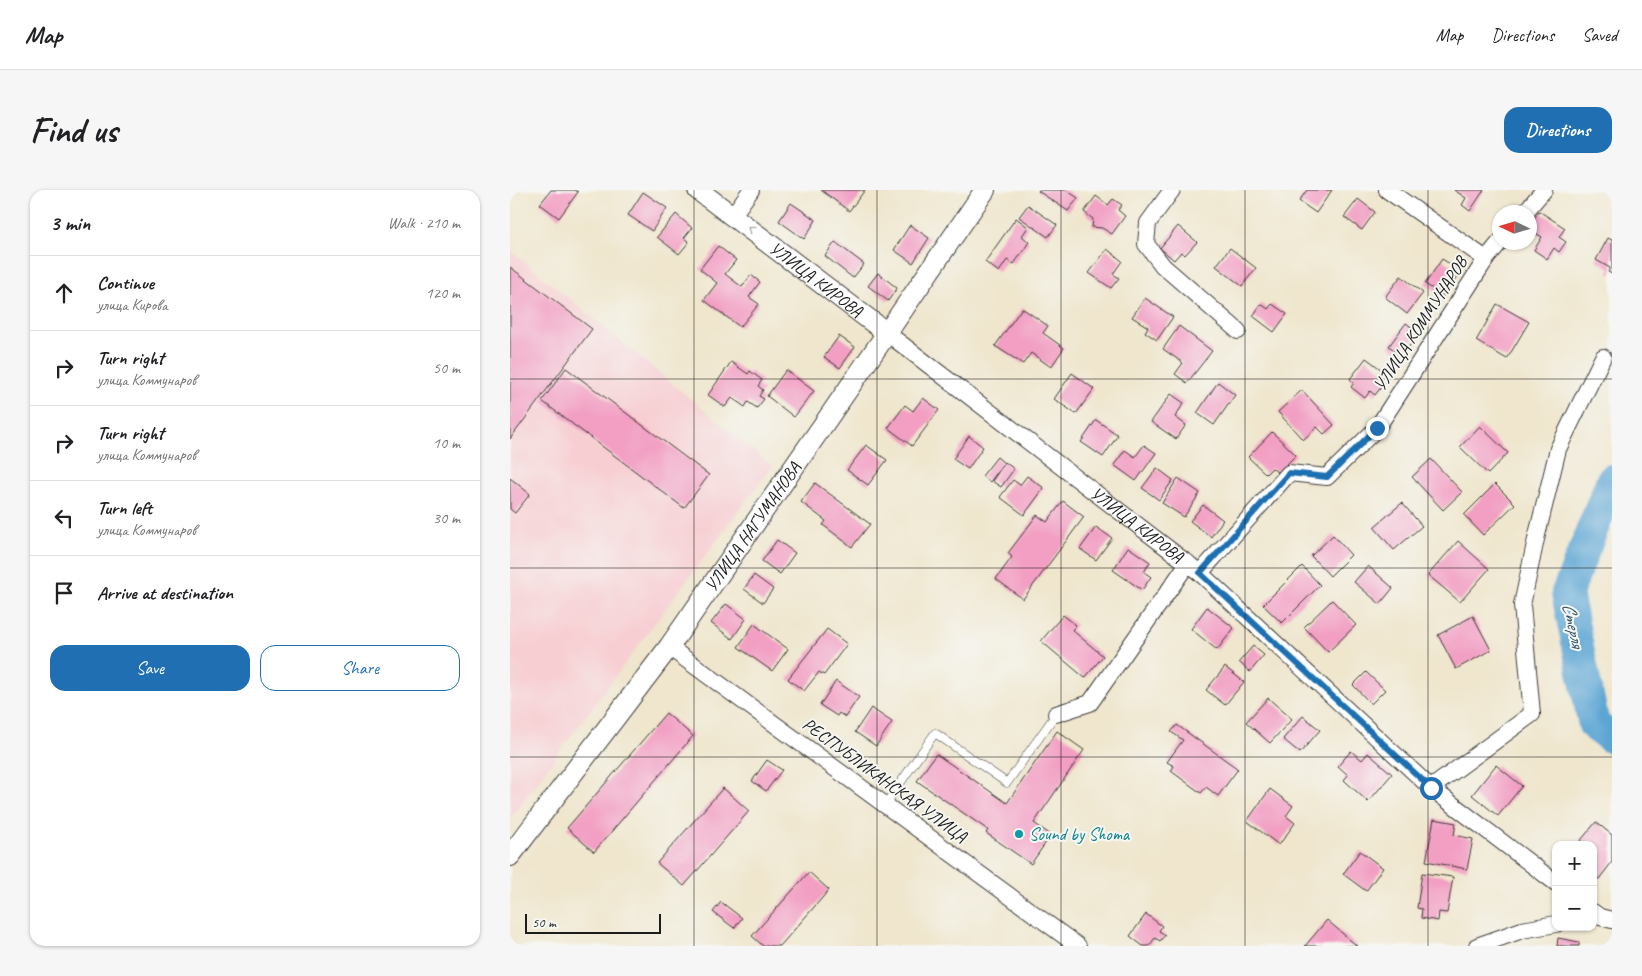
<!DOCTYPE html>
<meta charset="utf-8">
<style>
:root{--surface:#fff;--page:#f6f6f6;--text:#202124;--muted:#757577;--line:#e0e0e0;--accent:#1f6fb2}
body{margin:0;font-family:Caveat,sans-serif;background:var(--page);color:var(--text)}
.controls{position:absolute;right:15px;bottom:15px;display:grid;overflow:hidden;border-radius:10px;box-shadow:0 1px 4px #0004}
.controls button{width:45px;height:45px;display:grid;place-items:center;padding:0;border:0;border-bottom:1px solid var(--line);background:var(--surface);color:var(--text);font:25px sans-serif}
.compass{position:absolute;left:982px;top:15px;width:45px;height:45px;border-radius:50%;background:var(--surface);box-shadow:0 1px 4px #0004;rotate:274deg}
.scale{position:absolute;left:15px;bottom:12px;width:136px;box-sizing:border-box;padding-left:5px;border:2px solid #1c1c1c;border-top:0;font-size:14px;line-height:18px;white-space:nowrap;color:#1c1c1c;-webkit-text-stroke:4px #f6f6f2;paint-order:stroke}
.stop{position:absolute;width:15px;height:15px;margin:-11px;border:4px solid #1f6fb2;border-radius:50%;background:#fff}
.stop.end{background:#1f6fb2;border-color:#fff;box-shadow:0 1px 5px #0008}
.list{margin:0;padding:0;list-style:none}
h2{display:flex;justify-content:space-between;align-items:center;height:65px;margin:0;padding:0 20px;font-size:21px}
h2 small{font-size:16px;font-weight:400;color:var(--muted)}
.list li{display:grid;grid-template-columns:32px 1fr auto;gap:15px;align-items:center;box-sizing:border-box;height:75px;padding:0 20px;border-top:1px solid var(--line)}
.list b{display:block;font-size:19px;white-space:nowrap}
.list p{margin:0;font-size:16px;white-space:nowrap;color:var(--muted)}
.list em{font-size:16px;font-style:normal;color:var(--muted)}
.actions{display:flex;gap:10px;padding:15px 20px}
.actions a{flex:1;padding:11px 0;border:1px solid var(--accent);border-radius:15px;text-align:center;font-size:18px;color:var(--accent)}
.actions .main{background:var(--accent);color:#fff}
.icon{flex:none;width:28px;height:28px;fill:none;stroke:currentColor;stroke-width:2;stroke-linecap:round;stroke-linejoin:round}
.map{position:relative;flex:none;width:1102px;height:756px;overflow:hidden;border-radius:15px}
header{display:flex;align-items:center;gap:30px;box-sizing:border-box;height:70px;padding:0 25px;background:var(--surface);border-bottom:1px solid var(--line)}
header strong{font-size:24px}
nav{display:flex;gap:28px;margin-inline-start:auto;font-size:18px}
.intro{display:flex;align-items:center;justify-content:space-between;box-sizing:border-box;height:120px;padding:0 30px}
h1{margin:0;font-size:35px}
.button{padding:12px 22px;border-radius:15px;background:var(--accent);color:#fff;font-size:18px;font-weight:700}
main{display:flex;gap:30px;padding:0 30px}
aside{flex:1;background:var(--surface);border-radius:15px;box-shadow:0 1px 4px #0004}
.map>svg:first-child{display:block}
.built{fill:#f7cfd3}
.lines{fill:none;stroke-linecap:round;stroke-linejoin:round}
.river{stroke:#5da6d4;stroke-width:32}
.building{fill:#f29fc3}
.service-casing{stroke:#3c3a37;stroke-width:9}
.minor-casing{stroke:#3c3a37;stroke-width:18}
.tertiary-casing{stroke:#3c3a37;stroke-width:22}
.service{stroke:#fff;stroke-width:8}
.minor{stroke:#fff;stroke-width:16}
.tertiary{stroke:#fff;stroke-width:20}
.oneway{stroke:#999}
.route{stroke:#1f6fb2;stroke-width:6}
.grid{fill:none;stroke:#1c1c1c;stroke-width:1;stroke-opacity:0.55}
.culture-dot{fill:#0f9aa8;stroke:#f6f6f2;stroke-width:2}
.labels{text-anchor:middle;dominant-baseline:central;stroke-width:4;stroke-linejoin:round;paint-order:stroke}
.street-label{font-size:18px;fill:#1c1c1c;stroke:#f6f6f2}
.culture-label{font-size:18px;fill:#0d838f;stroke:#f6f6f2;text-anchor:start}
.water-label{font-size:19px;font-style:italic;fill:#395a6f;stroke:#f6f6f2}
</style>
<header>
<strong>Map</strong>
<nav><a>Map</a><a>Directions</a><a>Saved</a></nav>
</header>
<div class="intro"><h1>Find us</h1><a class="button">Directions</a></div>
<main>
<aside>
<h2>3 min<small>Walk · 210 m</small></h2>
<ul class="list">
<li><svg class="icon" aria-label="ahead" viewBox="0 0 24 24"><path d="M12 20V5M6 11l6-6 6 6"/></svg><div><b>Continue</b><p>улица Кирова</p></div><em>120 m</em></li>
<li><svg class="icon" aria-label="right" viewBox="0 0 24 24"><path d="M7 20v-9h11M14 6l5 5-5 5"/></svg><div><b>Turn right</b><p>улица Коммунаров</p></div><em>50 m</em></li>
<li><svg class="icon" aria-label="right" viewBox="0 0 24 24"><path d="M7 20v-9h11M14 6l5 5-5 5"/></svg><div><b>Turn right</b><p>улица Коммунаров</p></div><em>10 m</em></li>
<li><svg class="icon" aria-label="left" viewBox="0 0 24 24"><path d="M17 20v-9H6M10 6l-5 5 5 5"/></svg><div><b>Turn left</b><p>улица Коммунаров</p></div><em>30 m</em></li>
<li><svg class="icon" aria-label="arrive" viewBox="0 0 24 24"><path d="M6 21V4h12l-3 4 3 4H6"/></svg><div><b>Arrive at destination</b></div></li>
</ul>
<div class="actions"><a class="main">Save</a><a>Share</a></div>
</aside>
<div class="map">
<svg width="1102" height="756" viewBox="0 0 1102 756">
<rect width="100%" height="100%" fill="#f6f6f2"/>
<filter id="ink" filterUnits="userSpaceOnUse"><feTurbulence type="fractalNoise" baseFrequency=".02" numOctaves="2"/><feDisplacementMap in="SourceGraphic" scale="10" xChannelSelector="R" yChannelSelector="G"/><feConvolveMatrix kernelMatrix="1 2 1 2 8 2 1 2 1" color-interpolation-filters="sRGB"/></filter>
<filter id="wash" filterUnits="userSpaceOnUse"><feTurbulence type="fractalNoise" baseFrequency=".0096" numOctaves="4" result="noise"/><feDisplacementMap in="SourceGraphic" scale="20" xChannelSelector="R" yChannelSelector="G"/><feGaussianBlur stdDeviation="1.12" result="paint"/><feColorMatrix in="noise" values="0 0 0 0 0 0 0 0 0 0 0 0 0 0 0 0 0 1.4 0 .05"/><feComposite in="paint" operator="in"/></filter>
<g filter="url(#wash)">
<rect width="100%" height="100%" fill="#efe6cd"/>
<!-- built -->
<path class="built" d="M0,60l262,216 -262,352z"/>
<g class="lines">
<!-- river -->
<path class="river" d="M1102,290l-45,113 27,132 18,13"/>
</g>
<g id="blocks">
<!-- building -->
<g class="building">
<path d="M41,0h24l3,2 -19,26 -19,-14z"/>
<path d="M311,0h44l-16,21z"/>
<path d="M529,0h27l12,8 -10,13 -30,-20z"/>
<path d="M797,0h25l-16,23 -17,-12z"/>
<path d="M944,0h30l-14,21 -8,-6 4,-7z"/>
<path d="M133,2l24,16 -15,23 -24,-16z"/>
<path d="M586,6l12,9 5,-6 9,6 -4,5 7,6 -13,18 -10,-6 -10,-1 1,-8 -9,-7z"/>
<path d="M848,9l17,13 -13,18 -18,-13z"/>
<path d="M281,13l25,17 -12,19 -25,-18z"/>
<path d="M518,15l29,20 -9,12 -29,-20z"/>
<path d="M1029,21l26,17 -6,9 7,5 -7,10 -5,-4 -7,11 -13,-9 8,-13 -13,-8v-3z"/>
<path d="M166,24l16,14 -8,10 5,4 -10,12 -22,-17z"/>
<path d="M506,28l12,9 -6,9 7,6 -15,22 -7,-4 -8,12 -14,-10z"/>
<path d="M400,35l19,13 -16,25 -19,-13z"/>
<path d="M668,36l19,16 -12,13 -4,-3 -7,8 -14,-12z"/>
<path d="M1098,48l4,2v34l-4,-2 2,-4 -14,-8z"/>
<path d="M325,52l29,22 -11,14 -28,-22z"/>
<path d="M208,56l18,14 -11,14 17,13 9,-12 9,7 -11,15 10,7 -19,23 -36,-27 13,-17 -17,-14z"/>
<path d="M720,58l26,20 -14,18 -26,-20z"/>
<path d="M597,59l15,12 -9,13 6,4 -8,10 -22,-15z"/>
<path d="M932,69l19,12 -17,25 -19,-12z"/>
<path d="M0,77l82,62 -82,110z"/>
<path d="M368,83l19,15 -9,13 -20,-15z"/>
<path d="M891,86l22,17 -16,21 -22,-17z"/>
<path d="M635,108l28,19 -16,23 -12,-8 3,-5 -16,-10z"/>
<path d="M751,114l7,5 4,-5 15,10 -13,18 -21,-16z"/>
<path d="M987,114l32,18 -22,37 -31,-18z"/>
<path d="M512,118l26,18 -5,7 21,15 -13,19 -20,-14 -8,11 -28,-18z"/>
<path d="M896,133l13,10 -17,23 -13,-10z"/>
<path d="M669,136l33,25 -25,32 -12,-9 8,-11 -20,-14z"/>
<path d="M329,146l16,11 -15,21 -16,-11z"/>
<path d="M856,168l24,18 -15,19 -5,-4 -5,7 -14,-11 3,-4 -4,-4z"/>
<path d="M221,172l17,12 2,-3 12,9 -4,6 5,4 -4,6 5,3 -7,9 -9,-6 -3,5 -13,-9 -7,9 -17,-12z"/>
<path d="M56,178l143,107 -25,33 -142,-107z"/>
<path d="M276,180l28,21 -20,26 -27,-21z"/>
<path d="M562,183l22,16 -18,25 -22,-15z"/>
<path d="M708,192l17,13 -21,30 -17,-12z"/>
<path d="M792,200l32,35 -10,9 -7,-7 -14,13 -25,-28z"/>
<path d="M661,204l13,9 -9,14 11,8 -10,14 -25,-17z"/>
<path d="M413,208l16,12 -27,36 -24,-18 17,-23 8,6z"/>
<path d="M586,230l22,15 -15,22 -22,-15z"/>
<path d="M970,236l28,27 -20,21 -28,-27z"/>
<path d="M762,242l24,23 -18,18 -6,-5 -6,6 -18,-17z"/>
<path d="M459,246l14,11 -15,22 -15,-10z"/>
<path d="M356,255l21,15 -19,25 -21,-15z"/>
<path d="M634,255l12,8 -20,28 -22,-16 11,-15 10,7z"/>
<path d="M487,267l7,6 -14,19 -8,-6z"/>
<path d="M921,269l31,33 -19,18 -31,-33z"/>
<path d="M495,272l9,7 -13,18 -9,-6z"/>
<path d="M647,278l16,12 -14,20 -17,-12z"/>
<path d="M517,286l17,12 -20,27 -24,-18 13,-17 7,5z"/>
<path d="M0,288l20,16 -15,19 -5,-4z"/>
<path d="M668,288l22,15 -16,24 -22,-14z"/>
<path d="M305,293l55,41 -18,23 -29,-22 3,-4 -25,-19z"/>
<path d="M985,294l20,20 -32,31 -19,-20z"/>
<path d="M553,311l21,16 -61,82 -27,-20 16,-22 -4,-4 29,-38 10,7z"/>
<path d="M892,313l20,23 -28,24 -20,-23z"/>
<path d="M693,315l20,15 -12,17 -21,-16z"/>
<path d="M586,337l16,11 -16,22 -16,-11z"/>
<path d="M823,345l18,20 -21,21 -19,-20z"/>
<path d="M267,350l18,13 -15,21 -18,-13z"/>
<path d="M948,351l31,28 -29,33 -32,-27z"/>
<path d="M618,357l22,15 -6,10 7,5 -9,13 -29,-20z"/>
<path d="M792,376l18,19 -38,38 -19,-18z"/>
<path d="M858,376l25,22 -13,16 -26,-22z"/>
<path d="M244,385l19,14 -10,14 -19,-14z"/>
<path d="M822,410l24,25 -28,27 -24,-25z"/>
<path d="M216,414l20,15 -14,20 -21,-16z"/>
<path d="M697,417l27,21 -17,22 -26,-21z"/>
<path d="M553,425l13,10 -4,5 31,26 -18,22 -44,-37z"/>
<path d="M963,426l18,34 -35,19 -18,-34z"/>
<path d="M244,434l34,25 -16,22 -34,-24z"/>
<path d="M317,439l20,15 -23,31 -5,-3 -15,19 -16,-12z"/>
<path d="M743,456l11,9 -14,17 -11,-10z"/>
<path d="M715,477l19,15 -19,23 -19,-15z"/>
<path d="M856,482l19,18 -14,14 -18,-19z"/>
<path d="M326,491l23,16 -14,20 -6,-4 -2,3 -17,-11z"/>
<path d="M758,508l24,21 -22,24 -24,-21z"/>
<path d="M361,518l21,14 -16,24 -21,-14z"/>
<path d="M156,523l27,23 -99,116 -27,-24z"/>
<path d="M793,526l17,14 -20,23 -17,-14z"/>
<path d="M667,535l61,44 -20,27 -12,-9 -5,6 -30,-22 3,-5 -7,-4 16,-22 -12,-8z"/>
<path d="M547,541l27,19 -50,73 17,12 -20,29 -45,-31 2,-3 -71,-49 19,-27 71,49z"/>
<path d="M841,561l11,9 6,-7 24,21 -24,28 -24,-22 4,-5 -10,-9z"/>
<path d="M257,570l15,10 -16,21 -14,-10z"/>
<path d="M986,575l26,21 -24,30 -26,-21z"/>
<path d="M213,598l26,23 -65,75 -27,-23z"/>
<path d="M760,599l23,17 -7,10 9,7 -16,22 -32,-24z"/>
<path d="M924,629l22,4 -2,12 19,4 -6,30 -41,-8z"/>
<path d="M1086,632l16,13v27l-13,17 -6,-5v-29h-16z"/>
<path d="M850,661l23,17 -17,23 -23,-17z"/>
<path d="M299,682l20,18 -49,56h-17l-11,-10z"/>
<path d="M912,683l31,4 -6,36 -8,-1 -1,9 -17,-3 1,-9 -5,-1z"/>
<path d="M211,712l21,16 -8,10 -21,-16z"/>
<path d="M636,724l16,12 -3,5 6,4 -5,6 -5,-3 -6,8h-6l-13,-10z"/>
<path d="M817,730l30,26h-52z"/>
<path d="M1048,748l21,4v4h-22z"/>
</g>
</g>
</g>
<g filter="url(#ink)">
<use href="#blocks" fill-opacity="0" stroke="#3c3a37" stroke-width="1"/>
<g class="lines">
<!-- service casing -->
<g class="service-casing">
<path id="service" d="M375,615l50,-72 72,50 49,-69"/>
</g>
<!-- minor casing -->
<g class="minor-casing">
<g id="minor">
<path d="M662,0l-24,33 -2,21 17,22 75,65"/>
<path d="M877,0l99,69"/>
<path d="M1015,22l19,-22"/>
<path d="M223,25l18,-25"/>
<path id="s1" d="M377,143l313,240 231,215 125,95"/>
<path d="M690,383l89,-100 38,4 50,-49 109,-169 14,-17"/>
<path d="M159,457l409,299"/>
<path d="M546,524l34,-11 98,-140"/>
<path d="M921,598l101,-74 -10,-109 14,-66 22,-90 45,-92"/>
<path d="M1083,722l7,5 12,3"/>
<path d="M967,756l45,-16 34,-6"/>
</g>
</g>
<!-- tertiary casing -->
<g class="tertiary-casing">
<g id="tertiary">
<path id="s2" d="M188,0l189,143"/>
<path id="s3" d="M0,666l159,-209 218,-314 98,-143"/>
</g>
</g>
<!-- service -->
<use href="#service" class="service"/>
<!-- minor -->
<use href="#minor" class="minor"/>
<!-- tertiary -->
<use href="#tertiary" class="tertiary"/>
</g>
<!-- one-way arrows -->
<defs><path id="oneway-chevron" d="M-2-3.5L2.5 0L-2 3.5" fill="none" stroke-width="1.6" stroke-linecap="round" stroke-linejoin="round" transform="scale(1.25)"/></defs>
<use class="oneway" href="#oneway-chevron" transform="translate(241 39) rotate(-143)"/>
</g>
<g class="lines" filter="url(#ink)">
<!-- route -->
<path class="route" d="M867,238l-50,49 -38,-4 -89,100 231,215"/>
</g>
<!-- grid -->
<path class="grid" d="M184,0v756M367,0v756M551,0v756M735,0v756M918,0v756M0,189h1102M0,378h1102M0,567h1102"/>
<!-- markers -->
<circle class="culture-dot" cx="509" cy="644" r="5"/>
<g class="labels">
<!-- street labels -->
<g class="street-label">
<text stroke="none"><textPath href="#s2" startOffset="148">УЛИЦА КИРОВА</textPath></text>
<text transform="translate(910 134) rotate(-57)">УЛИЦА КОММУНАРОВ</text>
<text stroke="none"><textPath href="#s1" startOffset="315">УЛИЦА КИРОВА</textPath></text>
<text stroke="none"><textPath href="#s3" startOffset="409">УЛИЦА НАГУМАНОВА</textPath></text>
<text transform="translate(375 590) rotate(36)">РЕСПУБЛИКАНСКАЯ УЛИЦА</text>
</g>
<!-- culture labels -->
<g class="culture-label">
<text x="519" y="644">Sound by Shoma</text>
</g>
<!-- water labels -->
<g class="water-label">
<text transform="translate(1063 435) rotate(78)">Стерля</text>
</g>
</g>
</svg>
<div class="controls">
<button>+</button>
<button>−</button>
</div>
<svg class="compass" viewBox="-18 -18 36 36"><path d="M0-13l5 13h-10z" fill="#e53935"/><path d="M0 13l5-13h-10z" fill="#757577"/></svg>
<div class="scale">50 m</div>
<div class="stop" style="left:921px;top:598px"></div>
<div class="stop end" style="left:867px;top:238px"></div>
</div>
</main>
